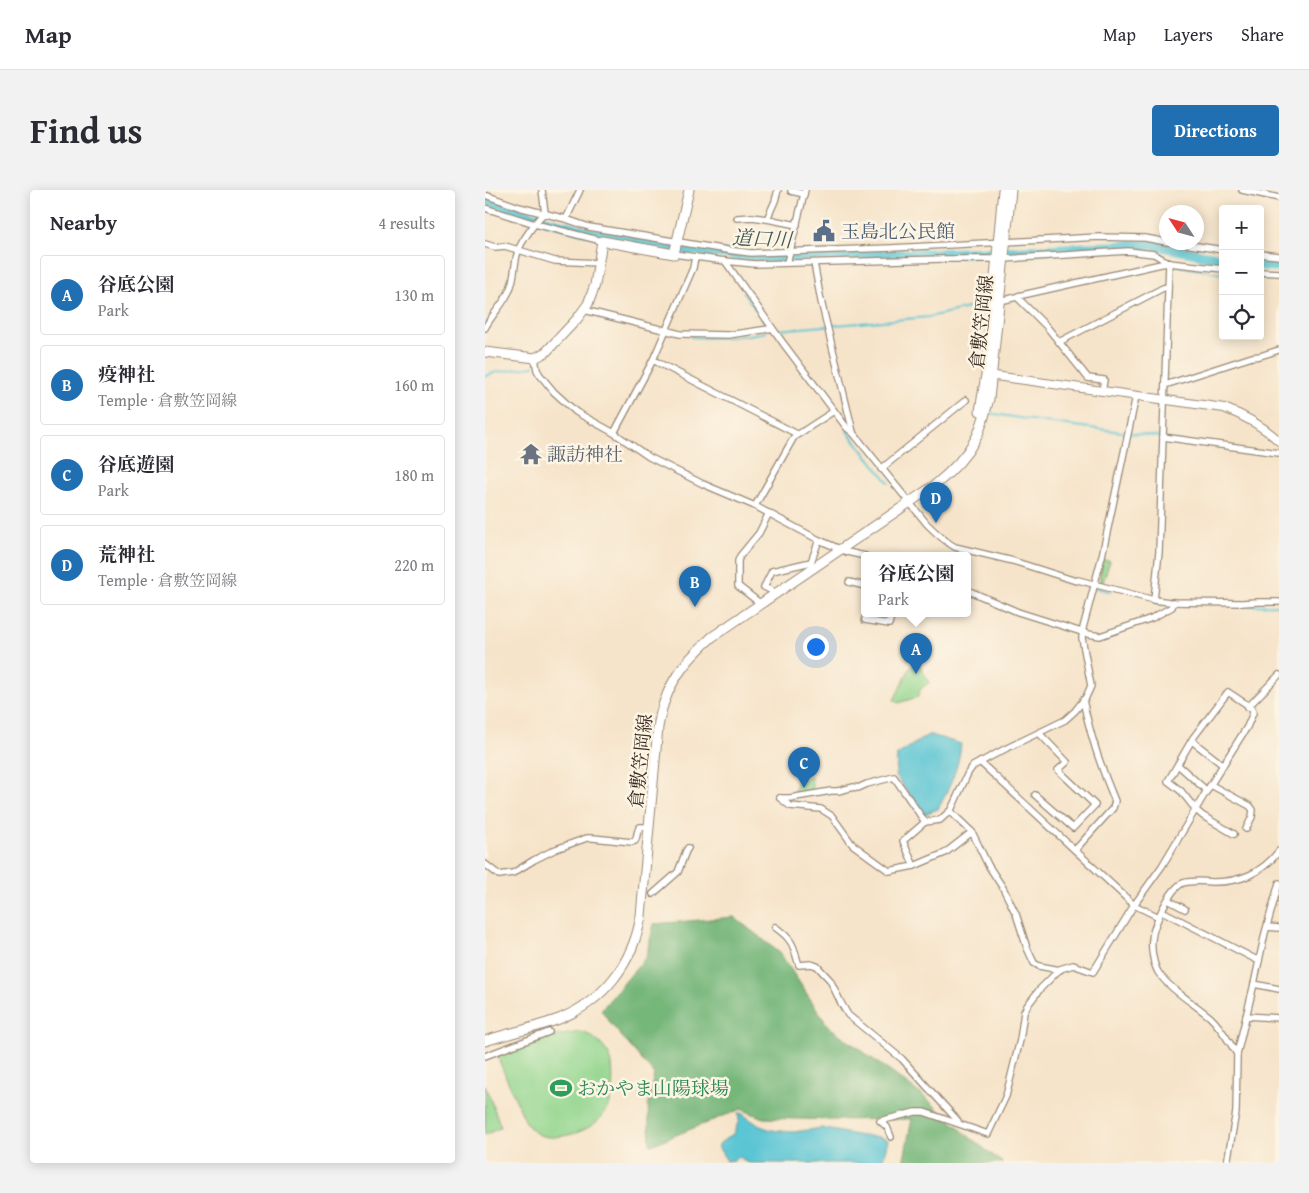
<!DOCTYPE html>
<meta charset="utf-8">
<style>
:root{--surface:#fff;--page:#f2f2f3;--text:#2b2b33;--muted:#7c7c81;--line:#e1e1e2;--accent:#1f6fb2}
body{margin:0;font-family:"Gentium Book Plus","Noto Serif JP",serif;background:var(--page);color:var(--text)}
.controls{position:absolute;right:15px;top:15px;display:grid;overflow:hidden;border-radius:5px;box-shadow:0 2px 12px #0003}
.controls button{width:45px;height:45px;display:grid;place-items:center;padding:0;border:0;border-bottom:1px solid var(--line);background:var(--surface);color:var(--text);font:25px sans-serif}
.compass{position:absolute;left:674px;top:15px;width:45px;height:45px;border-radius:50%;background:var(--surface);box-shadow:0 2px 12px #0003;rotate:306deg}
.you{position:absolute;left:330px;top:456px;width:18px;height:18px;margin:-12px;border:4px solid #fff;border-radius:50%;background:#1a73e8;box-shadow:0 0 0 8px #1a73e833}
.badge{display:grid;place-items:center;width:32px;height:32px;border-radius:50%;background:var(--accent);color:#fff;font-size:16px;font-weight:700}
.pin{position:absolute;translate:-50% -41px;filter:drop-shadow(0 1px 2px #0008)}
.pin::after{content:'';position:absolute;top:26px;width:18px;height:15px;background:inherit;clip-path:polygon(0 0,100% 0,50% 100%)}
.popup{position:absolute;left:376px;top:362px;width:110px;height:65px;box-sizing:border-box;display:grid;place-content:center;border-radius:5px;background:var(--surface);filter:drop-shadow(0 1px 4px #0005);font-size:16px;white-space:nowrap;color:var(--muted)}
.popup b{font-size:19px;color:var(--text)}
.popup::after{content:'';position:absolute;left:50%;top:100%;margin-left:-10px;border:10px solid transparent;border-top-color:var(--surface)}
.list{margin:0;padding:0;list-style:none}
h2{display:flex;justify-content:space-between;align-items:center;height:65px;margin:0;padding:0 20px;font-size:21px}
h2 small{font-size:16px;font-weight:400;color:var(--muted)}
.list li{display:grid;grid-template-columns:32px 1fr auto;gap:15px;align-items:center;box-sizing:border-box;height:80px;margin:0 10px 10px;padding:0 10px;border:1px solid var(--line);border-radius:5px}
.list b{display:block;font-size:19px;white-space:nowrap}
.list p{margin:0;font-size:16px;white-space:nowrap;color:var(--muted)}
.list em{font-size:16px;font-style:normal;color:var(--muted)}
.icon{flex:none;width:28px;height:28px;fill:none;stroke:currentColor;stroke-width:2;stroke-linecap:round;stroke-linejoin:round}
.map{position:relative;flex:none;width:794px;height:973px;overflow:hidden;border-radius:5px}
header{display:flex;align-items:center;gap:30px;box-sizing:border-box;height:70px;padding:0 25px;background:var(--surface);border-bottom:1px solid var(--line)}
header strong{font-size:24px}
nav{display:flex;gap:28px;margin-inline-start:auto;font-size:18px}
.intro{display:flex;align-items:center;justify-content:space-between;box-sizing:border-box;height:120px;padding:0 30px}
h1{margin:0;font-size:35px}
.button{padding:12px 22px;border-radius:5px;background:var(--accent);color:#fff;font-size:18px;font-weight:700}
main{display:flex;gap:30px;padding:0 30px}
aside{flex:1;background:var(--surface);border-radius:5px;box-shadow:0 2px 12px #0003}
.map>svg:first-child{display:block}
.green{fill:#92d58e;stroke:#668056}
.forest{fill:#75b679;stroke:#58704c}
.water{fill:#5ac5d4;stroke:#4a7879}
.lines{fill:none;stroke-linecap:round;stroke-linejoin:round}
.stream{stroke:#5ac5d4;stroke-width:2}
.river{stroke:#5ac5d4;stroke-width:10}
.street-casing{stroke:#988774;stroke-width:8}
.secondary-casing{stroke:#988774;stroke-width:10}
.primary-casing{stroke:#988774;stroke-width:11}
.street{stroke:#fff;stroke-width:5.5}
.secondary{stroke:#fff;stroke-width:8}
.primary{stroke:#fff;stroke-width:9}
.labels{text-anchor:middle;dominant-baseline:central;stroke-width:5;stroke-linejoin:round;paint-order:stroke}
.service-label{font-size:19px;fill:#4e5e75;stroke:#fcf5e5;text-anchor:start}
.street-label{font-size:19px;fill:#3b2a1e;stroke:#fcf5e5}
.worship-label{font-size:19px;fill:#5b616d;stroke:#fcf5e5;text-anchor:start}
.leisure-label{font-size:19px;fill:#27864d;stroke:#fcf5e5;text-anchor:start}
.water-label{font-size:20px;font-style:italic;fill:#445855;stroke:#fcf5e5}
</style>
<header>
<strong>Map</strong>
<nav><a>Map</a><a>Layers</a><a>Share</a></nav>
</header>
<div class="intro"><h1>Find us</h1><a class="button">Directions</a></div>
<main>
<aside>
<h2>Nearby<small>4 results</small></h2>
<ul class="list">
<li><span class="badge">A</span><div><b>谷底公園</b><p>Park</p></div><em>130 m</em></li>
<li><span class="badge">B</span><div><b>疫神社</b><p>Temple · 倉敷笠岡線</p></div><em>160 m</em></li>
<li><span class="badge">C</span><div><b>谷底遊園</b><p>Park</p></div><em>180 m</em></li>
<li><span class="badge">D</span><div><b>荒神社</b><p>Temple · 倉敷笠岡線</p></div><em>220 m</em></li>
</ul>
</aside>
<div class="map">
<svg width="794" height="973" viewBox="0 0 794 973">
<rect width="100%" height="100%" fill="#fcf5e5"/>
<filter id="ink" filterUnits="userSpaceOnUse"><feTurbulence type="fractalNoise" baseFrequency=".02" numOctaves="2"/><feDisplacementMap in="SourceGraphic" scale="10" xChannelSelector="R" yChannelSelector="G"/><feConvolveMatrix kernelMatrix="1 2 1 2 8 2 1 2 1" color-interpolation-filters="sRGB"/></filter>
<filter id="wash" filterUnits="userSpaceOnUse"><feTurbulence type="fractalNoise" baseFrequency=".0096" numOctaves="4" result="noise"/><feDisplacementMap in="SourceGraphic" scale="20" xChannelSelector="R" yChannelSelector="G"/><feGaussianBlur stdDeviation="1.12" result="paint"/><feColorMatrix in="noise" values="0 0 0 0 0 0 0 0 0 0 0 0 0 0 0 0 0 1.4 0 .05"/><feComposite in="paint" operator="in"/></filter>
<g filter="url(#wash)">
<rect width="100%" height="100%" fill="#f6e4ca"/>
<!-- green -->
<g class="green">
<path d="M618,370l7,1 -8,24 -3,-3z"/>
<path d="M433,471l11,22c-7,4 -10,7 -11,14l-20,6 -4,-3 17,-34z"/>
<path d="M326,586l2,17 -20,3 3,-13z"/>
<path d="M97,842c11,3 26,17 29,28 3,9 2,37 -2,46 -9,18 -27,27 -46,30 -12,2 -23,2 -32,-7 -5,-5 -8,-13 -11,-20 -7,-15 -13,-30 -20,-46l-2,-7 2,-3 49,-18 5,1z"/>
<path d="M0,895l16,42 -16,8z"/>
</g>
<!-- forest -->
<path class="forest" d="M249,727l46,36 48,73 94,69 50,44 31,24h-100l9,-44 -78,1 -71,-2 -22,-9 -90,36 -1,-1 -2,-39 6,-31 -43,-50 -10,-14 45,-53 8,-33z"/>
<!-- water -->
<g class="water">
<path d="M443,545h3l30,9c-2,23 -12,45 -23,65l-14,5 -28,-38 1,-21z"/>
<path d="M253,923h3l19,13 11,4 22,2 28,-4 40,8 18,1 9,3 -6,23h-133l-10,-6 -5,3 -7,1 -9,-14 2,-4 14,-10 5,-13z"/>
</g>
<g class="lines">
<!-- stream -->
<g class="stream">
<path d="M693,76l45,8"/>
<path d="M775,88l19,1"/>
<path d="M258,102l25,35"/>
<path d="M292,140l152,-13 56,-13"/>
<path d="M206,147c25,2 50,0 75,-5"/>
<path d="M0,186l12,-4 35,-5 2,-1"/>
<path d="M677,202l1,-29"/>
<path d="M503,223l56,9 117,15"/>
<path d="M362,241l42,52"/>
<path d="M680,250l37,5"/>
<path d="M674,290l2,-73"/>
<path d="M593,393l34,9"/>
<path d="M670,413l11,1"/>
<path d="M690,415h11"/>
<path d="M750,416l44,-1"/>
</g>
<!-- river -->
<g class="river">
<path d="M0,10l62,21 44,11 91,17 91,10 32,-3 188,-4 146,-7h16l68,14"/>
<path d="M775,75l19,2"/>
</g>
</g>
</g>
<g filter="url(#ink)">
<g class="lines">
<!-- street casing -->
<g class="street-casing">
<g id="street">
<path d="M57,0l3,23"/>
<path d="M293,0l-3,11 -8,18 30,6"/>
<path d="M306,0v1l13,3"/>
<path d="M757,0l37,8"/>
<path d="M0,5l34,12 47,12 23,8 138,23 24,3 140,-5 208,-11 46,1 22,4"/>
<path d="M0,18l50,16 67,17"/>
<path d="M252,28l15,-1 15,2"/>
<path d="M81,29l14,-29"/>
<path d="M687,52l51,8"/>
<path d="M0,54l10,3 10,-1 50,15 44,2"/>
<path d="M189,64l51,7 30,3 188,-5h61l124,-8 26,3 15,9"/>
<path d="M775,64l19,2"/>
<path d="M240,71l58,82 64,85 7,6 73,90c9,9 17,17 28,23l58,14 63,20 2,-1 76,20 16,2 72,1 15,-1h22"/>
<path d="M302,73l18,-73"/>
<path d="M329,73l7,38 32,131"/>
<path d="M775,82l19,1"/>
<path d="M532,107l30,30 41,51 16,2 -2,12"/>
<path d="M515,111l17,-4 1,-1 143,-32 8,-1 54,6"/>
<path d="M99,120l96,24 48,1 41,-6 3,-1"/>
<path d="M0,138c7,-14 20,-25 25,-39 5,-12 4,-26 8,-38 2,-7 20,-34 27,-38"/>
<path d="M574,152l104,-54 5,-1"/>
<path d="M50,168l2,12 3,5 14,17 22,20 38,21 35,24 54,27 52,22 64,34 28,12 18,4"/>
<path d="M168,170l144,74"/>
<path d="M680,195l87,-28 8,-1 19,-6"/>
<path d="M129,243l39,-73 40,-92 2,-11"/>
<path d="M678,247l116,16"/>
<path d="M396,279l85,-69"/>
<path d="M270,316l39,-69 40,-26"/>
<path d="M364,392l16,4"/>
<path d="M482,400l51,22 70,22 12,2 35,-12 17,-6 20,-11 2,-5"/>
<path d="M287,401l-8,-4 8,-16 39,-9 8,-22"/>
<path d="M669,410l5,-48 10,-289"/>
<path d="M276,414l-23,-18v-25l2,-5 19,-23 10,-20"/>
<path d="M381,423l-1,7 24,4 3,-11"/>
<path d="M763,517l31,-32"/>
<path d="M707,551l31,24"/>
<path d="M495,572l154,143 25,12"/>
<path d="M693,575l29,26"/>
<path d="M726,595l39,21 3,4 -1,7 -6,12"/>
<path d="M550,605l38,33 22,-23 -37,-35 9,-8 -28,-29"/>
<path d="M295,608h10l41,-7h7l16,-4 4,1 9,-4 27,-7 31,45 15,-2 11,-10 17,-37 5,-7 32,-17 60,-29 10,-9 11,-14 5,-11 -9,-48 1,-10 19,-72 34,-160"/>
<path d="M295,608l10,8 31,3 11,7 20,28 37,27 25,-5 31,-13 27,-21"/>
<path d="M466,620l1,3 20,19 16,33 15,23 13,26 11,34 7,15 5,3 21,4"/>
<path d="M590,660l38,-42 2,-7c-14,-33 -25,-66 -32,-101"/>
<path d="M0,674l14,11 14,-2 21,-13 22,-11 31,-11h6l39,4 3,-1c3,-5 1,-10 5,-14h9"/>
<path d="M429,676l-11,-25 22,-19"/>
<path d="M168,704l25,-22 8,-21 2,-3"/>
<path d="M683,710l17,9"/>
<path d="M677,721l97,50"/>
<path d="M290,737c8,6 16,12 19,22 2,5 3,11 5,16l12,-1 6,2 13,14 11,23 7,12 54,44 56,62"/>
<path d="M782,737l12,1"/>
<path d="M769,794l25,5"/>
<path d="M761,826l33,2"/>
<path d="M752,864c-8,-12 -16,-27 -27,-37 -14,-12 -42,-29 -52,-45 -5,-9 -7,-23 -6,-33 1,-13 18,-51 31,-56 9,-3 20,-2 30,-1 28,0 49,-9 66,-31"/>
<path d="M0,866l64,-24"/>
<path d="M406,947l-4,-10 -7,-6 35,-9h9l64,22 18,-38 14,-56 4,-28 3,-6 13,-17 20,-20 13,-4 20,7 41,-67 28,-39 44,-74 41,-65 6,-14 -1,-5 -24,-16 -35,46 -25,43 13,10 15,19 7,6 31,18"/>
<path d="M742,973l9,-51 1,-58 17,-70 11,-51 14,-50"/>
</g>
</g>
<!-- secondary casing -->
<g class="secondary-casing">
<path id="secondary" d="M503,185l236,33c21,8 39,18 55,33"/>
</g>
<!-- primary casing -->
<g class="primary-casing">
<g id="primary">
<path d="M0,162l50,6 11,-6 31,-33 11,-15 7,-19 7,-44 72,13 15,-64"/>
<path d="M495,221l6,-36 17,-185"/>
<path d="M0,851c24,-8 50,-13 74,-22 45,-18 74,-56 82,-103l17,-189c2,-9 3,-18 7,-27 9,-26 27,-45 47,-63l223,-152c16,-13 30,-27 40,-45 7,-12 10,-28 14,-41l22,-209"/>
</g>
</g>
<!-- street -->
<use href="#street" class="street"/>
<!-- secondary -->
<use href="#secondary" class="secondary"/>
<!-- primary -->
<use href="#primary" class="primary"/>
</g>
</g>
<!-- icons -->
<defs>
<g id="civic-bare" transform="scale(1.725)"><path d="M-.6-6.5H3V-4.5H.6V-3L4-1V1h2V6H-6V1h2V-1L-.6-3ZM-1.2 2.5V6h2.4V2.5Z" fill="#5c6f8a" stroke="#fcf5e5" stroke-width="2.5" paint-order="stroke"/></g>
<g id="temple-bare" transform="scale(1.725)"><path d="M0-6L5-2H3V0L6.5 2.5H4V6H1.5V3h-3V6H-4V2.5H-6.5L-3 0V-2H-5Z" fill="#6b7280" stroke="#fcf5e5" stroke-width="2.5" paint-order="stroke"/></g>
<g id="stadium-bare" transform="scale(1.725)"><path d="M0-5a6.5 5 0 1 0 0 10a6.5 5 0 1 0 0-10ZM-3.5-1.8h7v3.6h-7Z" fill="#2e9e5b" stroke="#fcf5e5" stroke-width="2.5" paint-order="stroke"/></g>
</defs>
<g fill-rule="evenodd">
<use href="#civic-bare" x="339" y="41"/>
<use href="#temple-bare" x="46" y="264"/>
<use href="#stadium-bare" x="76" y="898"/>
</g>
<g class="labels">
<!-- service labels -->
<g class="service-label">
<text x="356" y="41">玉島北公民館</text>
</g>
<!-- street labels -->
<g class="street-label">
<text transform="translate(496 132) rotate(-84)">倉敷笠岡線</text>
<text transform="translate(155 571) rotate(-84)">倉敷笠岡線</text>
</g>
<!-- worship labels -->
<g class="worship-label">
<text x="62" y="264">諏訪神社</text>
</g>
<!-- leisure labels -->
<g class="leisure-label">
<text x="92" y="898">おかやま山陽球場</text>
</g>
<!-- water labels -->
<g class="water-label">
<text transform="translate(277 48) rotate(3)">道口川</text>
</g>
</g>
</svg>
<div class="controls">
<button>+</button>
<button>−</button>
<button><svg class="icon" aria-label="locate" viewBox="0 0 24 24"><circle cx="12" cy="12" r="6"/><path d="M12 2v4M12 18v4M2 12h4M18 12h4"/></svg></button>
</div>
<svg class="compass" viewBox="-18 -18 36 36"><path d="M0-13l5 13h-10z" fill="#e53935"/><path d="M0 13l5-13h-10z" fill="#7c7c81"/></svg>
<div class="you"></div>
<div class="pin badge" style="left:431px;top:484px">A</div>
<div class="popup"><b>谷底公園</b>Park</div>
<div class="pin badge" style="left:210px;top:417px">B</div>
<div class="pin badge" style="left:319px;top:598px">C</div>
<div class="pin badge" style="left:451px;top:333px">D</div>
</div>
</main>
